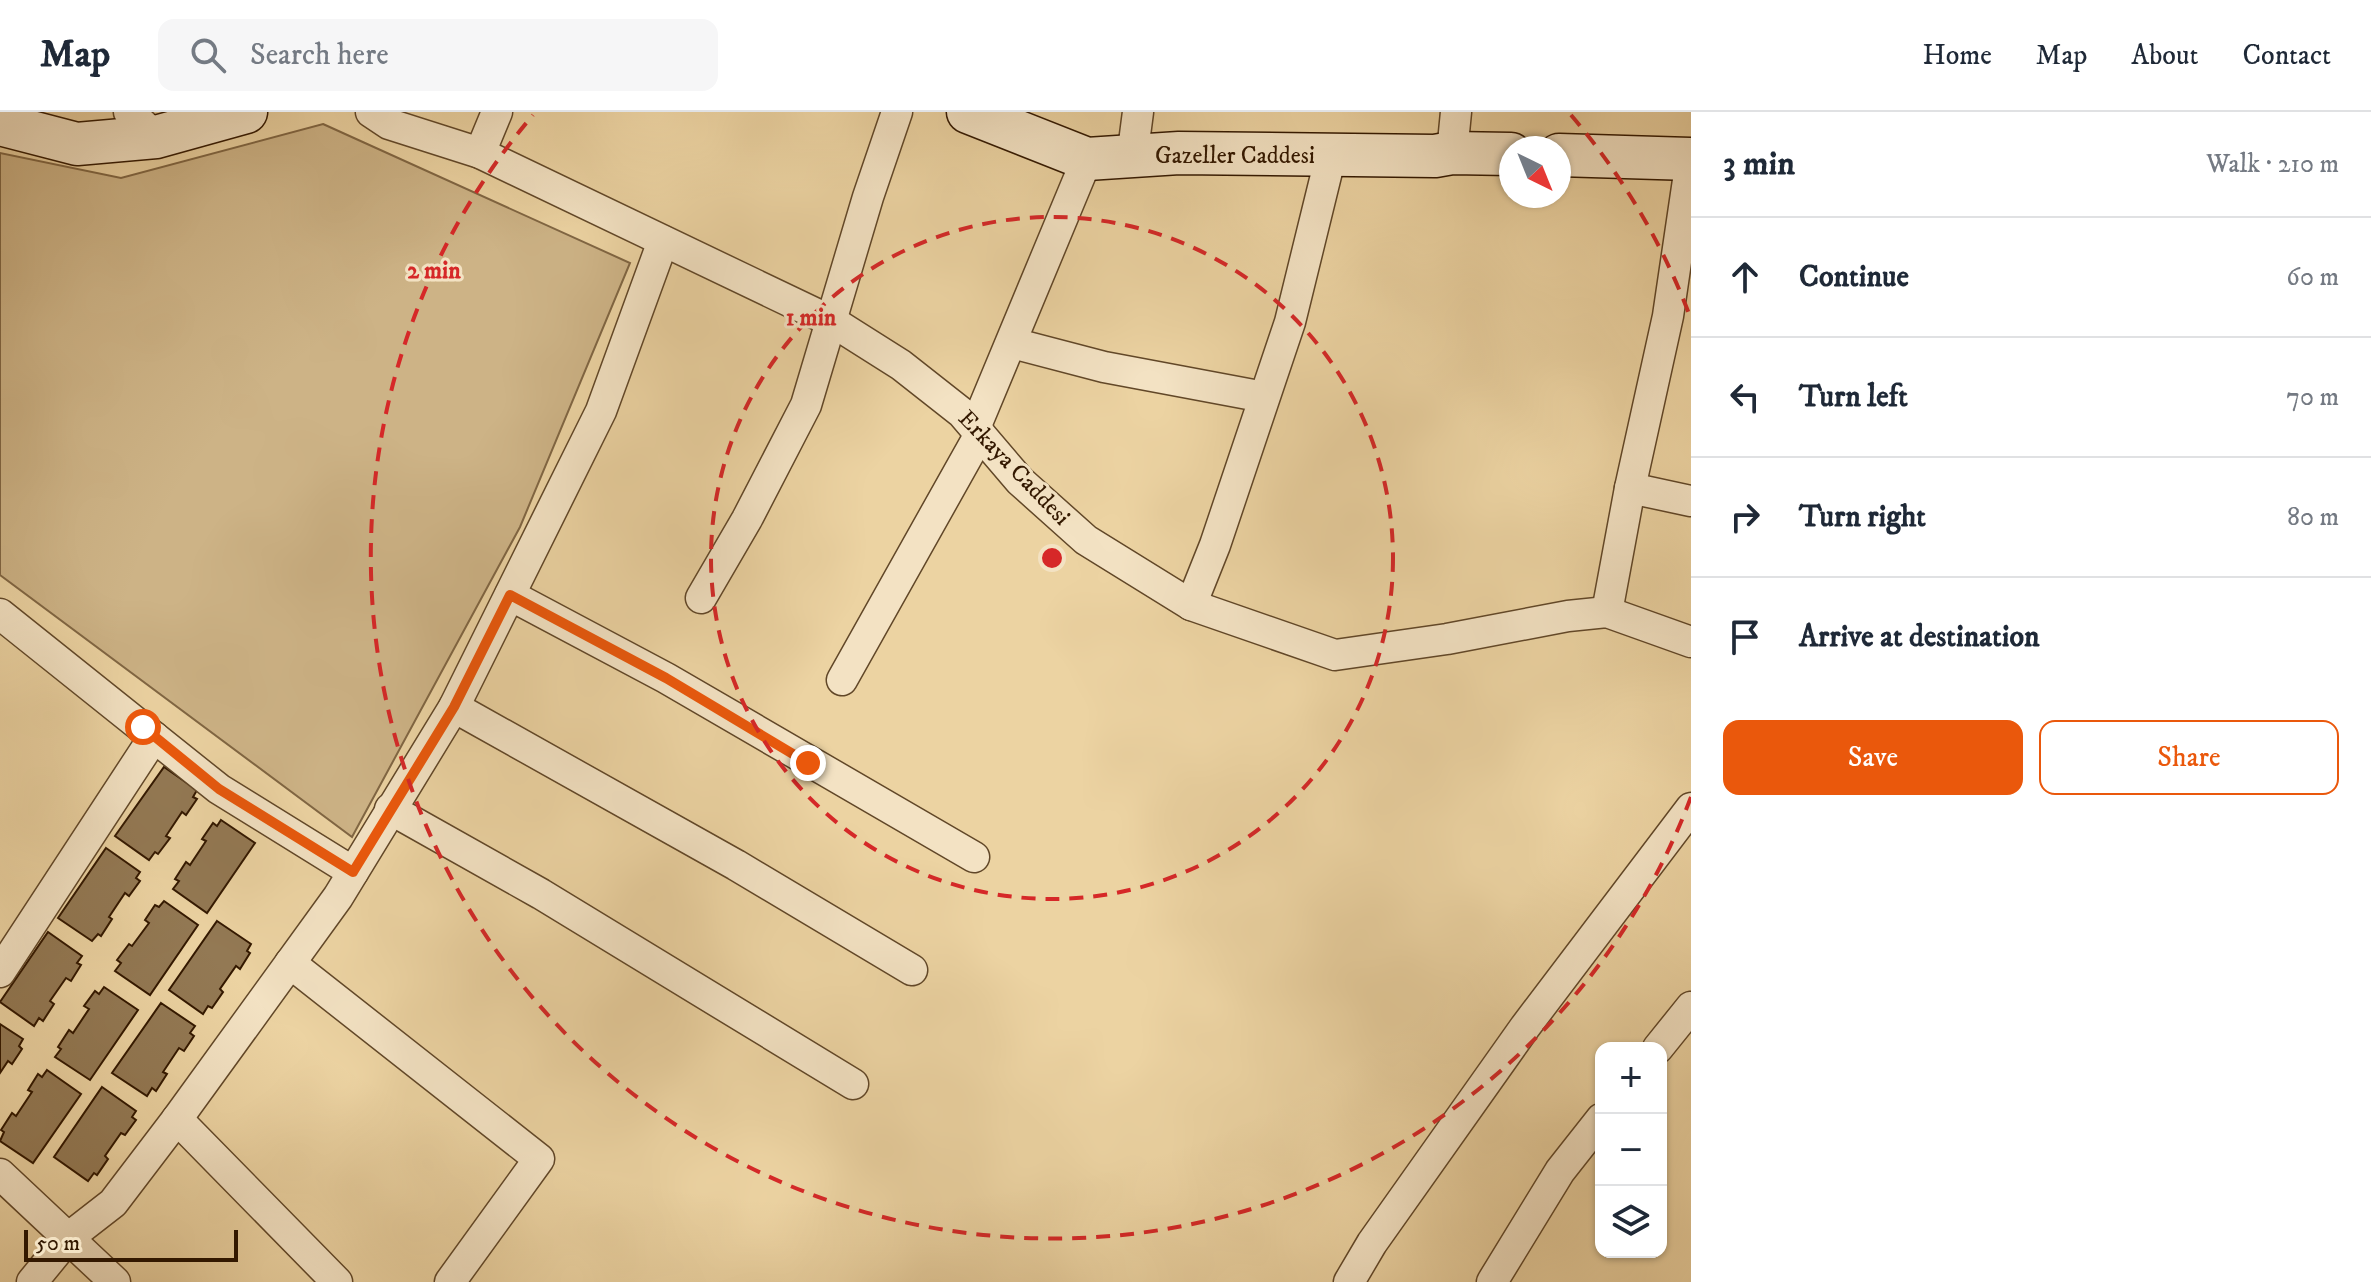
<!DOCTYPE html>
<meta charset="utf-8">
<style>
:root{--surface:#fff;--page:#f6f6f7;--text:#1f2937;--muted:#747a83;--line:#e0e1e3;--accent:#ea580c}
body{margin:0;font-family:"IM FELL DW Pica",serif;background:var(--page);color:var(--text)}
.controls{position:absolute;right:24px;bottom:24px;display:grid;overflow:hidden;border-radius:16px;box-shadow:0 2px 6px #0004}
.controls button{width:72px;height:72px;display:grid;place-items:center;padding:0;border:0;border-bottom:2px solid var(--line);background:var(--surface);color:var(--text);font:40px sans-serif}
.compass{position:absolute;left:1499px;top:24px;width:72px;height:72px;border-radius:50%;background:var(--surface);box-shadow:0 2px 6px #0004;rotate:137deg}
.scale{position:absolute;left:24px;bottom:20px;width:214px;box-sizing:border-box;padding-left:8px;border:4px solid #331800;border-top:0;font-size:22px;line-height:28px;white-space:nowrap;color:#331800;-webkit-text-stroke:6px #f3e2c3;paint-order:stroke}
.stop{position:absolute;width:24px;height:24px;margin:-18px;border:6px solid #ea580c;border-radius:50%;background:#fff}
.stop.end{background:#ea580c;border-color:#fff;box-shadow:0 2px 8px #0008}
.list{margin:0;padding:0;list-style:none}
h2{display:flex;justify-content:space-between;align-items:center;height:104px;margin:0;padding:0 32px;font-size:34px}
h2 small{font-size:26px;font-weight:400;color:var(--muted)}
.list li{display:grid;grid-template-columns:52px 1fr auto;gap:24px;align-items:center;box-sizing:border-box;height:120px;padding:0 32px;border-top:2px solid var(--line)}
.list b{display:block;font-size:30px;white-space:nowrap}
.list em{font-size:26px;font-style:normal;color:var(--muted)}
.actions{display:flex;gap:16px;padding:24px 32px}
.actions a{flex:1;padding:18px 0;border:2px solid var(--accent);border-radius:16px;text-align:center;font-size:28px;color:var(--accent)}
.actions .main{background:var(--accent);color:#fff}
.icon{flex:none;width:44px;height:44px;fill:none;stroke:currentColor;stroke-width:2;stroke-linecap:round;stroke-linejoin:round}
.map{position:relative;flex:none;width:1691px;height:1170px;overflow:hidden}
header{display:flex;align-items:center;gap:48px;box-sizing:border-box;height:112px;padding:0 40px;background:var(--surface);border-bottom:2px solid var(--line)}
header strong{font-size:38px}
nav{display:flex;gap:44px;margin-inline-start:auto;font-size:28px}
.search{width:560px;height:72px;background:var(--page);display:flex;align-items:center;gap:20px;box-sizing:border-box;padding:0 28px;border-radius:16px;color:var(--muted);font-size:30px}
main{display:flex}
aside{flex:1;background:var(--surface)}
.map>svg:first-child{display:block}
.green{fill:#cdb386;stroke:#806643;stroke-width:2}
.building{fill:#937954;stroke:#331800;stroke-width:2}
.lines{fill:none;stroke-linecap:round;stroke-linejoin:round}
.street-casing{stroke:#614728;stroke-width:33}
.secondary-casing{stroke:#331800;stroke-width:45}
.street{stroke:#f3e2c3;stroke-width:30}
.secondary{stroke:#f3e2c3;stroke-width:42}
.route{stroke:#ea580c;stroke-width:10}
.ring{fill:none;stroke:#d62828;stroke-width:4;stroke-dasharray:14 10}
.labels{text-anchor:middle;dominant-baseline:central;stroke-width:6;stroke-linejoin:round;paint-order:stroke}
.street-label{font-size:24px;fill:#331800;stroke:#f3e2c3}
.centre{fill:#d62828;stroke:#f3e2c3;stroke-width:4}
.ring-label{font-size:24px;text-anchor:middle;font-weight:bold;fill:#d62828;stroke:#f3e2c3;stroke-width:6;stroke-linejoin:round;paint-order:stroke}
</style>
<header>
<strong>Map</strong>
<div class="search"><svg class="icon" aria-label="search" viewBox="0 0 24 24"><circle cx="10" cy="10" r="6"/><path d="M15 15l6 6"/></svg>Search here</div>
<nav><a>Home</a><a>Map</a><a>About</a><a>Contact</a></nav>
</header>
<main>
<div class="map">
<svg width="1691" height="1170" viewBox="0 0 1691 1170">
<rect width="100%" height="100%" fill="#ecd3a2"/>
<filter id="stains"><feTurbulence type="fractalNoise" baseFrequency=".0025" numOctaves="4"/><feColorMatrix values="0 0 0 0 .2 0 0 0 0 .09 0 0 0 0 .02 0 0 0 .5 -.17"/></filter>
<radialGradient id="worn" r=".72"><stop offset=".6" stop-color="#630" stop-opacity="0"/><stop offset="1" stop-color="#630" stop-opacity=".3"/></radialGradient>
<!-- green -->
<path class="green" d="M323,12l307,139 -110,264 -168,310 -352,-262v-422l121,25z"/>
<!-- building -->
<g class="building">
<path d="M164,655l33,23 -4,7 4,2 -11,16 -4,-3 -16,24 4,2 -12,16 -3,-2 -6,8 -34,-24z"/>
<path d="M221,708l34,23 -48,70 -34,-24 6,-8 -4,-2 11,-17 4,3 16,-24 -4,-2 11,-16 4,3z"/>
<path d="M106,736l34,24 -4,6 4,3 -11,15 -4,-3 -16,24 3,2 -11,17 -3,-2 -6,7 -34,-23z"/>
<path d="M164,789l34,24 -48,70 -35,-24 6,-8 -4,-3 12,-16 3,2 17,-23 -4,-3 10,-15 4,2z"/>
<path d="M217,809l34,23 -4,7 3,2 -10,16 -4,-3 -16,23 3,3 -11,16 -4,-2 -5,8 -34,-24z"/>
<path d="M48,820l34,24 -5,7 4,2 -10,16 -5,-3 -16,23 4,3 -11,17 -4,-3 -5,8 -34,-24z"/>
<path d="M104,875l34,23 -48,70 -35,-23 6,-8 -3,-2 11,-17 4,3 16,-24 -5,-3 11,-15 4,3z"/>
<path d="M161,891l34,23 -5,7 4,3 -10,15 -5,-3 -16,24 4,2 -11,17 -4,-3 -5,8 -35,-23z"/>
<path d="M0,912l23,15 -4,7 3,3 -10,15 -4,-3 -8,12z"/>
<path d="M47,958l34,24 -48,69 -33,-22 4,-9 -3,-2 11,-17 4,3 16,-24 -4,-2 10,-16 4,3z"/>
<path d="M102,975l34,24 -4,6 4,3 -11,15 -4,-2 -16,23 3,3 -11,16 -3,-2 -6,8 -34,-24z"/>
</g>
<g class="lines">
<!-- street casing -->
<g class="street-casing">
<g id="street">
<path d="M129,0l27,25"/>
<path d="M371,0l18,12 91,29 353,169 68,43 61,48 58,68 66,59 105,65 144,50 112,-16 121,-23 39,-4 84,30"/>
<path d="M480,41l17,-41"/>
<path d="M1452,41l4,-41"/>
<path d="M1132,46l6,-46"/>
<path d="M1012,231l92,24 160,30"/>
<path d="M975,316l112,-269"/>
<path d="M1630,376l38,-172 23,-156"/>
<path d="M510,483l156,83 308,179"/>
<path d="M701,486l46,-79 59,-114 62,-208 29,-85"/>
<path d="M1191,493l24,-60 75,-223 41,-167"/>
<path d="M1607,500l23,-124 61,13"/>
<path d="M0,502l219,175 134,83"/>
<path d="M842,568l138,-246"/>
<path d="M454,595l282,158 176,105"/>
<path d="M390,697l151,85 312,190"/>
<path d="M290,851l249,196 -89,123"/>
<path d="M0,860l154,-235"/>
<path d="M1658,936l33,-41"/>
<path d="M177,1007l160,163"/>
<path d="M0,1062l115,108"/>
<path d="M32,1170l36,-44 45,-35 64,-84 161,-222 116,-190 147,-296 62,-170"/>
<path d="M1349,1170l23,-39 153,-216 166,-219"/>
<path d="M1492,1170l68,-111 41,-52"/>
</g>
</g>
<!-- secondary casing -->
<g class="secondary-casing">
<g id="secondary">
<path d="M968,0l119,47 92,-6 256,3 17,-3 59,1"/>
<path d="M0,12l77,20 79,-7 90,-25"/>
<path d="M1559,43l132,4"/>
</g>
</g>
<!-- street -->
<use href="#street" class="street"/>
<!-- secondary -->
<use href="#secondary" class="secondary"/>
</g>
<g class="lines">
<!-- route -->
<path class="route" d="M143,615l76,62 134,83 101,-165 56,-112 156,83 142,85"/>
</g>
<!-- distance rings -->
<g class="ring">
<circle cx="1052" cy="446" r="341"/>
<path d="M1691 685A682 682 0 1 1 533 3M1571 3A682 682 0 0 1 1691 207"/>
</g>
<g class="labels">
<!-- street labels -->
<g class="street-label">
<text x="1235" y="44">Gazeller Caddesi</text>
<text transform="translate(1014 356) rotate(46)">Erkaya Caddesi</text>
</g>
</g>
<circle cx="1052" cy="446" r="12" class="centre"/>
<g class="ring-label">
<text x="434" y="166">2 min</text>
<text x="811" y="213">1 min</text>
</g>
<rect width="100%" height="100%" filter="url(#stains)"/>
<rect width="100%" height="100%" fill="url(#worn)"/>
</svg>
<div class="controls">
<button>+</button>
<button>−</button>
<button><svg class="icon" aria-label="layers" viewBox="0 0 24 24"><path d="M12 4l9 5-9 5-9-5zM3 14l9 5 9-5"/></svg></button>
</div>
<svg class="compass" viewBox="-18 -18 36 36"><path d="M0-13l5 13h-10z" fill="#e53935"/><path d="M0 13l5-13h-10z" fill="#747a83"/></svg>
<div class="scale">50 m</div>
<div class="stop" style="left:143px;top:615px"></div>
<div class="stop end" style="left:808px;top:651px"></div>
</div>
<aside>
<h2>3 min<small>Walk · 210 m</small></h2>
<ul class="list">
<li><svg class="icon" aria-label="ahead" viewBox="0 0 24 24"><path d="M12 20V5M6 11l6-6 6 6"/></svg><div><b>Continue</b></div><em>60 m</em></li>
<li><svg class="icon" aria-label="left" viewBox="0 0 24 24"><path d="M17 20v-9H6M10 6l-5 5 5 5"/></svg><div><b>Turn left</b></div><em>70 m</em></li>
<li><svg class="icon" aria-label="right" viewBox="0 0 24 24"><path d="M7 20v-9h11M14 6l5 5-5 5"/></svg><div><b>Turn right</b></div><em>80 m</em></li>
<li><svg class="icon" aria-label="arrive" viewBox="0 0 24 24"><path d="M6 21V4h12l-3 4 3 4H6"/></svg><div><b>Arrive at destination</b></div></li>
</ul>
<div class="actions"><a class="main">Save</a><a>Share</a></div>
</aside>
</main>
